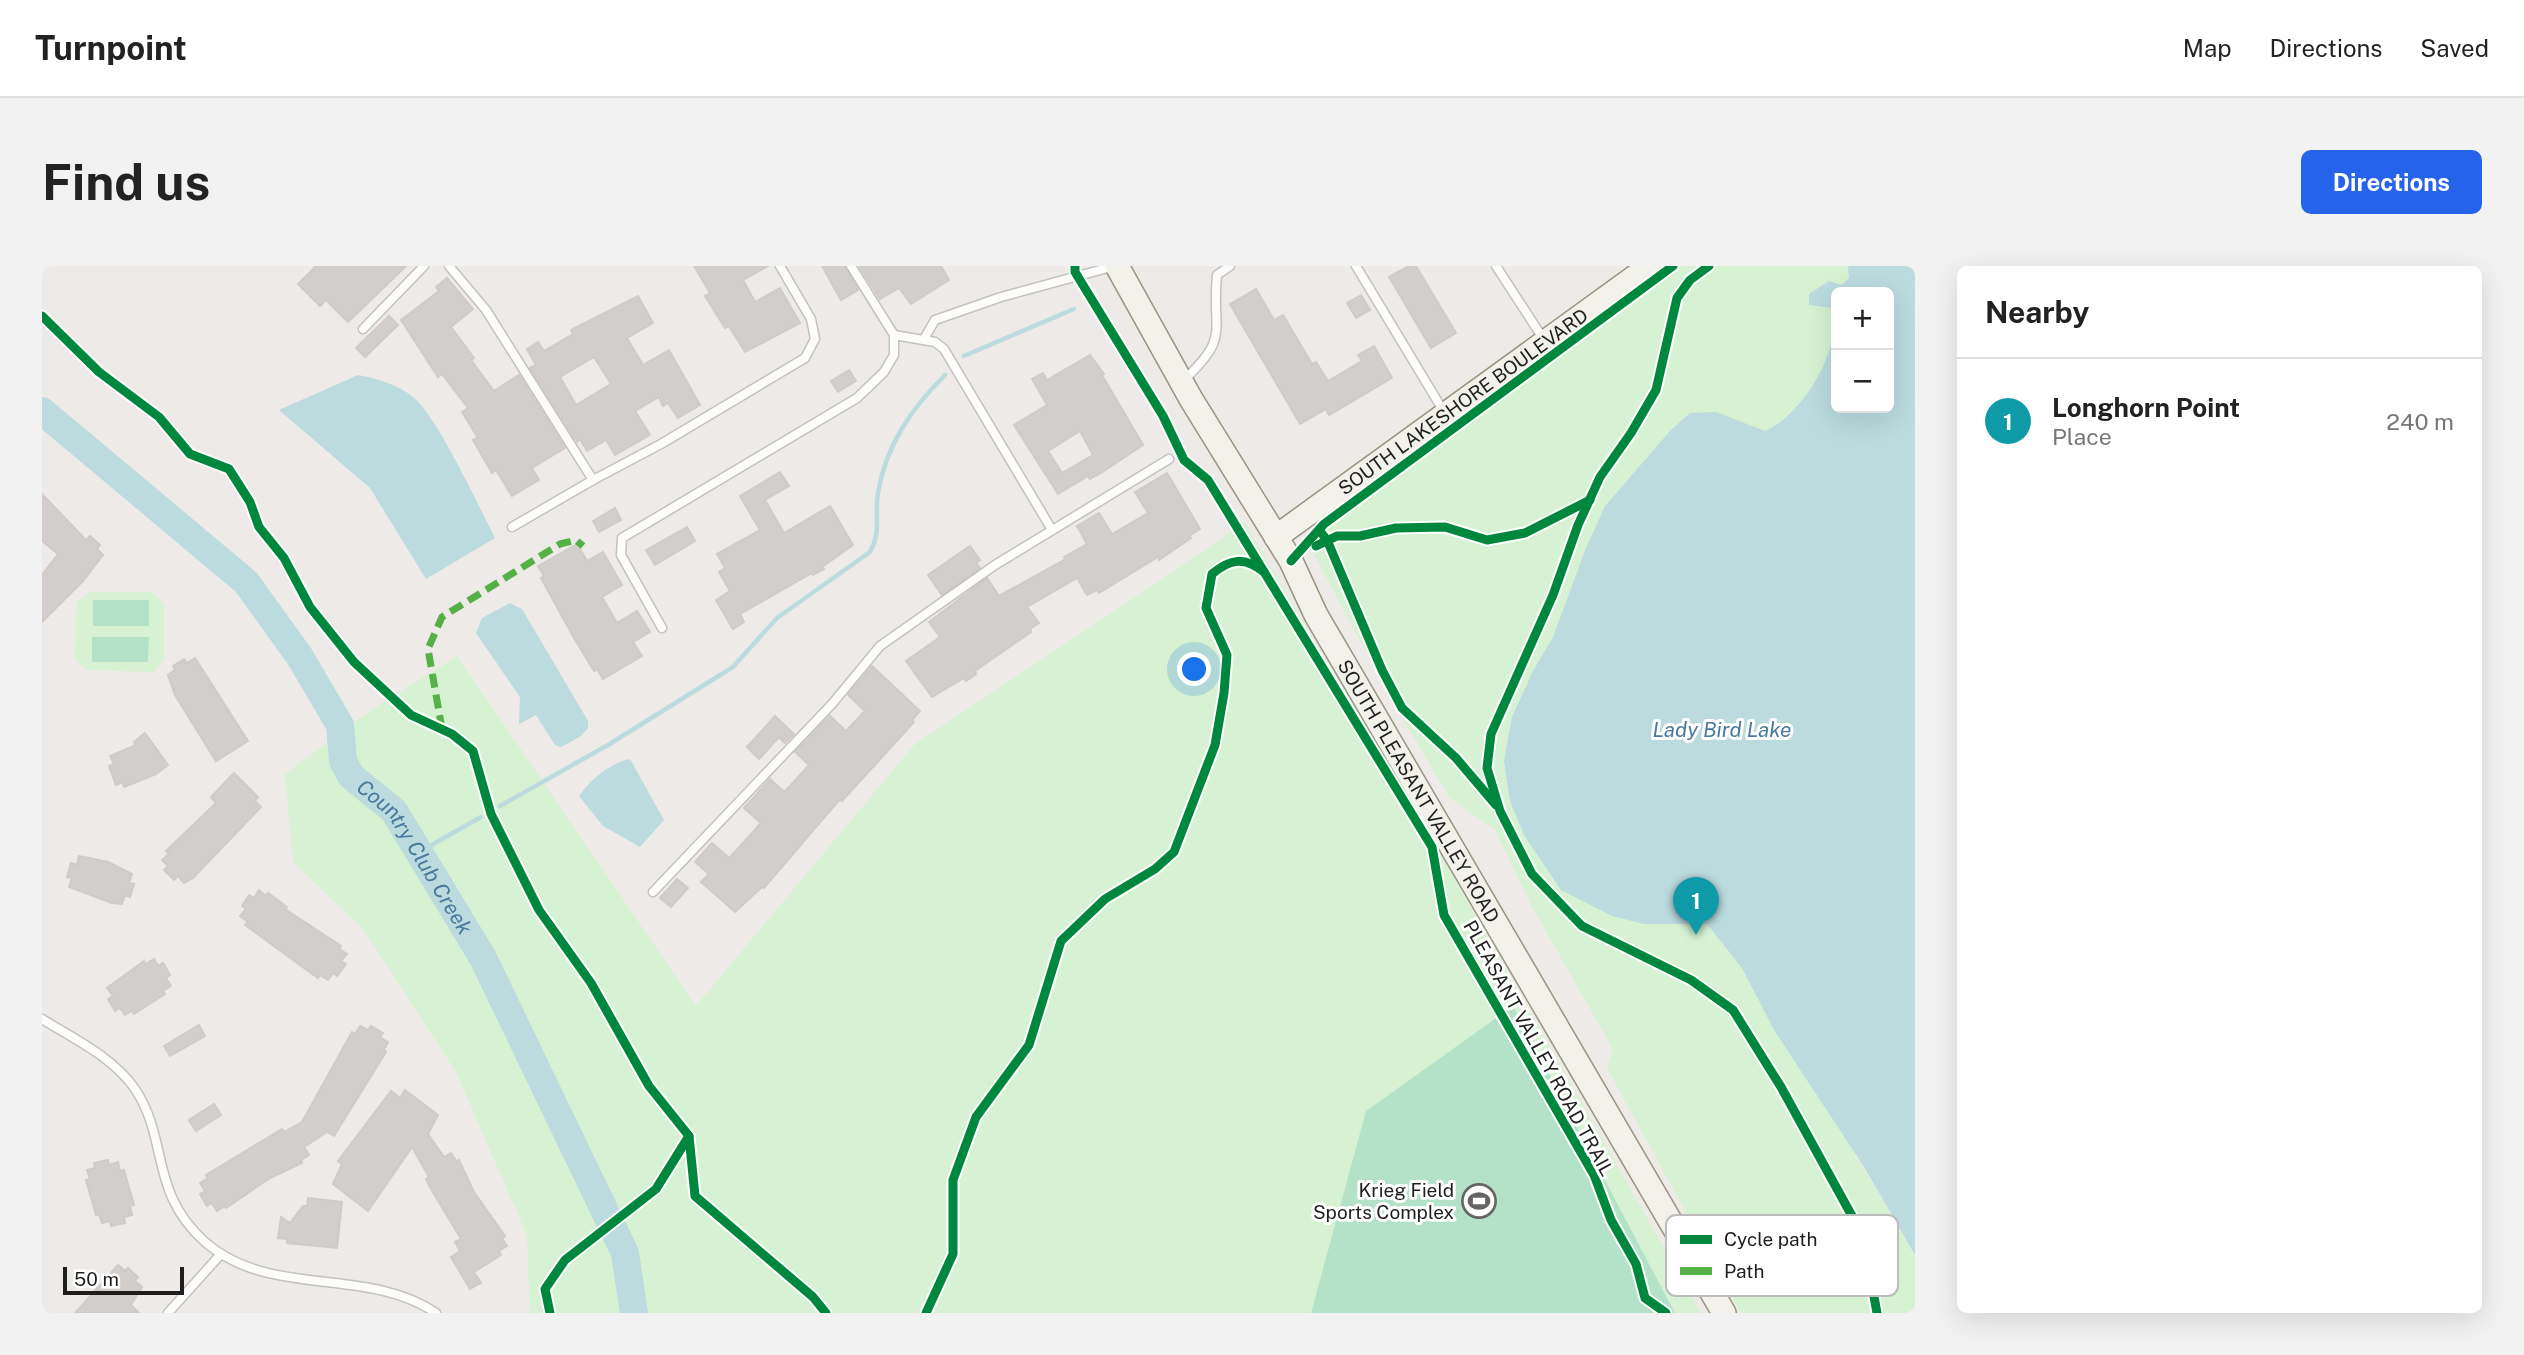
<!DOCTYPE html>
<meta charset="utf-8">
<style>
:root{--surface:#fff;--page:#f2f2f2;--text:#222;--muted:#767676;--line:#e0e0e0;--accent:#2563eb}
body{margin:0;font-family:"Public Sans",sans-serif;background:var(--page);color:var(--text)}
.controls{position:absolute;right:21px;top:21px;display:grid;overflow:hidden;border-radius:10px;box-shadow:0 7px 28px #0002}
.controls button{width:63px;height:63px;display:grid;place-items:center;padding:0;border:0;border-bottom:2px solid var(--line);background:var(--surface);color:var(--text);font:35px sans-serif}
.scale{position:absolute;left:21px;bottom:18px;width:121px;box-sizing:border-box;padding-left:7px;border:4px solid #1e1e1e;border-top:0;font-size:19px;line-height:24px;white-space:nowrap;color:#1e1e1e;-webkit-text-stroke:5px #fff;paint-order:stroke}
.you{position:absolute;left:1153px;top:404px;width:24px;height:24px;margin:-18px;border:5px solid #fff;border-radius:50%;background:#1a73e8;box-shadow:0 0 0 10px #1a73e833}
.badge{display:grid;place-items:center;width:46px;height:46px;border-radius:50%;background:var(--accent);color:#fff;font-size:23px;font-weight:700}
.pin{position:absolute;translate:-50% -58px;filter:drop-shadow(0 2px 4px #0008)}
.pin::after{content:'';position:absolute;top:37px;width:24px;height:21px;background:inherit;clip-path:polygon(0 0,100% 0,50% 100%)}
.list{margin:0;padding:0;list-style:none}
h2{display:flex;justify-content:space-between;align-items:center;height:91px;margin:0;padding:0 28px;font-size:30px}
h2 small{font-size:23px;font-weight:400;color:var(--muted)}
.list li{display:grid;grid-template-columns:46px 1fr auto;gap:21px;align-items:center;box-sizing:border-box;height:126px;padding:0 28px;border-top:2px solid var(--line)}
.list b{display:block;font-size:26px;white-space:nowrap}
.list p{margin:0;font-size:23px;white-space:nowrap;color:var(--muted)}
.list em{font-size:23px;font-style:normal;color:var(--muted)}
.map{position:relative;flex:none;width:1873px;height:1047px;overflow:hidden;border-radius:10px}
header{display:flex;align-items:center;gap:42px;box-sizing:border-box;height:98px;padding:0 35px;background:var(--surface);border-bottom:2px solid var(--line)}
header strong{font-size:33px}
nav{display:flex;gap:38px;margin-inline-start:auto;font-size:24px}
.intro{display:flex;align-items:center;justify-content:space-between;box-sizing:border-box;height:168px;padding:0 42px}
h1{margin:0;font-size:49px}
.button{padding:18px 32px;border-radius:10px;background:var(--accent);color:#fff;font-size:24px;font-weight:700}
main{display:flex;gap:42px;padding:0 42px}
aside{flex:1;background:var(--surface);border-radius:10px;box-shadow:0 7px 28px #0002}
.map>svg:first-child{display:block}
.park{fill:#d6f2d3}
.pitch{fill:#b4e2c9}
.water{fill:#bbdbdf;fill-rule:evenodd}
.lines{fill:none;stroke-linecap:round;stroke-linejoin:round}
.stream{stroke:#bbdbdf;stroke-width:4.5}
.river{stroke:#bbdbdf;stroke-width:28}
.building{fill:#d1cecc;stroke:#d0cbc8;stroke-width:2;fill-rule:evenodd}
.service-casing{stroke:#c4c2c1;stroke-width:11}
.secondary-casing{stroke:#979580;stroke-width:26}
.service{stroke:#fcfcfb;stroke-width:8}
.secondary{stroke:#f3f2ea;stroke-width:23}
.quiet{stroke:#55b145;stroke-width:7;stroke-dasharray:14 7;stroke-linecap:butt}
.cycleway-casing{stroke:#fff;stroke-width:13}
.cycleway{stroke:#00873e;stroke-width:9}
.labels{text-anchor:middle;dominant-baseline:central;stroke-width:6;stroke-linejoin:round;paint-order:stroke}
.street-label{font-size:19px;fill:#1e1e1e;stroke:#fff}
.poi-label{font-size:19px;fill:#1e1e1e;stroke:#fff;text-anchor:end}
.water-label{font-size:21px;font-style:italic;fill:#477a9c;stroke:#fff}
.key{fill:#fff;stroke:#bcbcbc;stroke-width:2}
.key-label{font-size:19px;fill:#1e1e1e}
</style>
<header>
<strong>Turnpoint</strong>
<nav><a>Map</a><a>Directions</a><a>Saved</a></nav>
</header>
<div class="intro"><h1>Find us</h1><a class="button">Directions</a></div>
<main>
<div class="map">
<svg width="1873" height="1047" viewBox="0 0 1873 1047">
<rect width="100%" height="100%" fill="#edeae7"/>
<!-- park -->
<g class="park">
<path d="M1636,0h188l-30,26v47l-127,574 206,341v59h-174l-134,-245 6,-19 -82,-144 -36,-75 -45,-32 -53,-88 -86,-161 13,-21z"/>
<path d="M1203,257l173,292 283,498h-1171l-3,-78 -71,-163 -93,-143 -70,-67 -8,-88 89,-66 83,-52 239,350 219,-262z"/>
<path d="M47,326h63l12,12v55l-10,13 -67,-2 -12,-11 2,-56z"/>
</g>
<!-- pitch -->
<g class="pitch">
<rect x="51" y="334" width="56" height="26"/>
<path d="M50,371h57l-1,25h-56z"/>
<path d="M1471,740l162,307h-364l55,-202z"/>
</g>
<!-- water -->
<g class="water">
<path d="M1806,0h67v989l-51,-88 -90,-137 -32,-62 -35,-44h-63l-32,-8 -51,-26 -37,-55 -14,-34 -6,-40 8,-44 21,-46 20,-34 33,-89 19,-42 66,-76 19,-17 26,-1 49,19c37,-15 79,-84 67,-123l-23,-3v-11l20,-13 13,4 7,-7zM1794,26h53v116h-53z"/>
<path d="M316,109c20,4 39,9 55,22 24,19 66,110 82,141l-69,41 -56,-91 -91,-78z"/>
<path d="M468,337l12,6 66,112v7l-7,8 -20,11 -6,-2 -19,-30 -17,9 1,-27 -44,-64 6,-15z"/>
<path d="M588,493l34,61 -24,27 -37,-21 -24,-30c11,-16 31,-33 51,-37z"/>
</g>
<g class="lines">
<!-- stream -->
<g class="stream">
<path d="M922,90l110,-47"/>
<path d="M458,540l108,-61 125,-78 44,-49 93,-66c12,-22 4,-36 8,-59 8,-48 33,-84 67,-118"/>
<path d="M379,585l60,-34"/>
</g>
<!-- river -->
<path class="river" id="s1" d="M0,145l204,171 54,75 40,68 3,36 8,15 43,35 89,147 142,295 9,60"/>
</g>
<!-- building -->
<g class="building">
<path d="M274,0h90l-58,56 -22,-22 -6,6 -22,-22z"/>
<path d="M652,0h74l-25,14 12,22 25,-14 20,35 -55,29 -16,-26 -4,2 -20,-32 5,-3z"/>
<path d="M780,0h23l13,24 -17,10z"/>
<path d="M817,0h82l8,14 -38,24 -12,-16 -19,11z"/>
<path d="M1367,0h7l40,67 -25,15 -42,-71z"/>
<path d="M405,12l26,31 -22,18 23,31 -3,2 23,31 25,-16 46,73 -33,20 7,12 -27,16 -16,-26 -4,3 -19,-33 5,-2 -16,-26 6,-4 -26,-34 -4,3 -37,-57 38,-29 -3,-4z"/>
<path d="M1214,23l18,31 9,-5 29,49 4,-2 12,19 34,-20 -4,-6 16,-9 18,32 -63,37 -3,-6 -26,15 -70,-120z"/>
<path d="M1319,29l9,15 -14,8 -9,-15z"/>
<path d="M596,30l15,27 -26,15 16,27 26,-15 31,55 -22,13 -10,-15 -5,3 -4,-9 -24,14 15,24 -35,20 -9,-15 -19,11 -7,-12 -3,3 -47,-74 6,-3 -9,-16 11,-7 6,9 29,-17 -2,-4zM552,91l17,27 -35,21 -16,-28z"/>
<path d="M347,50l9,9 -33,32 -9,-9z"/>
<path d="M1048,89l14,19 -2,1 41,70 -42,28 -11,6 -2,-3 -30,18 -44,-69 33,-20 -15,-26 11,-6 4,7zM1038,165l13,24 -31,18 -14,-22z"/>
<path d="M807,104l7,11 -18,11 -7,-11z"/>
<path d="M738,206l9,14 -24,14 19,33 46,-27 23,39 -31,22 2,2 -11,6 -1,-2 -72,41 4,8 -11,7 -17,-29 14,-9 -11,-19 6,-4 -8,-14 43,-24 -20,-34z"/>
<path d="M1125,207l33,56 -11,7 2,2 -32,22 -1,-3 -59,36 -2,-3 -10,5 -10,-17 -50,29 12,16 -9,6 1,3 -56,39 1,3 -10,7 -2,-3 -32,19 -26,-36 34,-24 -11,-15 58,-44 12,18 67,-37 -2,-2 23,-13 -10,-18 22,-13 13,21 36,-21 -13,-21z"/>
<path d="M0,228l44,46 4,-4 10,9 -3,4 6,6 -20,26 -41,41v-47l16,-21 -16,-13z"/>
<path d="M573,242l6,12 -22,12 -6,-11z"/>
<path d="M645,261l8,14 -40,24 -9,-15z"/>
<path d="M535,278l10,17 16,-9 19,33 -20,12 15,26 20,-12 13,21 -17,10 9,14 -39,23 -6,-10 -3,2 -20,-33 -33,-60 3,-2 -6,-10z"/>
<path d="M928,280l10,14 -4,3 4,5 -38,27 -14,-20z"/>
<path d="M153,392l53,83 -32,20 -41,-66 -7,-20 7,-5 -2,-4 11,-7 3,4z"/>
<path d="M830,400l48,45 -8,9 2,2 -72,79 -2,-2 -76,89 -2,-1 -27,25 -34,-30 8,-8 -14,-12 17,-19 17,15 15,-16 17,-19 -17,-15 26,-29 14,13 6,-6 19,-21 -14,-13 35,-36 16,15 19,-20 -17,-16z"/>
<path d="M733,450l19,18 -9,9 -6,-6 -20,22 -12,-12z"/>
<path d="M103,467l23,32 -12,9 -32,13 -2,-5 -6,3 -7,-19 5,-2 -4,-8 26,-11 -2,-3z"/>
<path d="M192,507l24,24 -3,4 6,6 -68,71 -9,5 -6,-7 -4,4 -10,-10 4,-4 -6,-6 7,-6 -3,-3 50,-48 -5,-6z"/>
<path d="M37,590l29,6 24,12 -3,9 5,1 -4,13 -5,-2 -3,9 -10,-1 -43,-16 3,-9 -5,-1 4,-14 6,2z"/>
<path d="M635,613l11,9 -17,19 -11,-9z"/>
<path d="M217,624l7,6 2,-3 19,14 -2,2 56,37 -2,3 8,5 -6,7 5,3 -9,12 -4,-3 -5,7 -8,-5 -2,3 -73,-53 3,-3 -8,-6 6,-7 -4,-3 7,-11 5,3z"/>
<path d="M112,693l4,7 5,-3 7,12 -4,3 5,8 -8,5 2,3 -31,20 -2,-3 -7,4 -5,-7 -5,3 -7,-12 5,-3 -6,-8 37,-27 1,3z"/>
<path d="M157,759l6,11 -35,20 -6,-10z"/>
<path d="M318,760l8,4 3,-4 12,7 -3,4 8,5 -4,8 2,2 -52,84 -7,-4 -23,15 5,8 -8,5 1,3 -32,15 -44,30 -1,-2 -8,5 -5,-8 -5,3 -7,-12 5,-3 -5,-8 8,-5 -2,-3 76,-46 2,3 18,-10 50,-90 3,2z"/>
<path d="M363,824l33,25 -10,19 16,23 7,-4 6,9 2,-2 15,32 31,44 -3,2 5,8 -8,5 2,4 -27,17 7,11 -11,6 -19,-32 9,-6 -5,-9 6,-3 -30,-50 -5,-10 3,-2 -17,-30 -44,64 -35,-27 9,-20 -4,-3 53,-70 9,7z"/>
<path d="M172,838l7,11 -25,16 -7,-11z"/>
<path d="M66,894l1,5 9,-3 2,9 4,-1 10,35 -4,1 2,9 -8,2 1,6 -14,3 -1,-5 -8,2 -3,-9 -3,1 -10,-35 4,-1 -3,-9 8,-2 -1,-5z"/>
<path d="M266,932l34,4 -5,46 -50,-5v-4l-9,-1 3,-21 9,6 13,-17h4z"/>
<path d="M76,999l7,6 3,-3 10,9 -3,4 7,6 -11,18 8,8h-64z"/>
</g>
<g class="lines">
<!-- service casing -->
<g class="service-casing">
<g id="service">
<path d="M407,0l37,44 107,170"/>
<path d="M1314,0l88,146"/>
<path d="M1454,0l48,74"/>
<path d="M321,63l61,-63"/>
<path d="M852,69l41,7 9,7 108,181"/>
<path d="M882,73l11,-19 66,-23 114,-31"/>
<path d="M1141,115c49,-46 28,-48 34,-106l13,-9"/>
<path d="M470,261l81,-47 68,-36 144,-86 10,-19 -4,-20 -31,-53"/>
<path d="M620,362l-41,-73 1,-17 235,-140 27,-26 10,-17v-20l-43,-69"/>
<path d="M611,626l179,-188 48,-58 115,-81 174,-106"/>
<path d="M0,753c32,20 71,38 93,70 34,51 14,103 70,153 65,57 162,24 231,71"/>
<path d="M126,1047l53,-59"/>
</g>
</g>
<!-- secondary casing -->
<g class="secondary-casing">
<g id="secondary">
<path id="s2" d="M1075,0l74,133 100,162 25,54 408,698"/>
<path id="s3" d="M1234,271l374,-271"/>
</g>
</g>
<!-- service -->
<use href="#service" class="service"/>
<!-- secondary -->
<use href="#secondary" class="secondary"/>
<!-- quiet -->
<path class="quiet" d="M400,463l-14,-80 14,-32 118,-73 16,-4 7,6"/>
<!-- cycleway casing -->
<g class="cycleway-casing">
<g id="cycleway">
<path d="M1033,0v6l88,144 21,44 24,20 224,367 12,68 150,260 17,45 25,44 9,34 21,15"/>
<path d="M1667,0l-19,14 -13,18 -21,92 -25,43 -31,44 -22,48 -25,70 -62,139 -4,34 13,43 32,63 50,52 109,54 42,30 48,77 82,149 14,77"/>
<path d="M0,50l57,56 60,45 31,37 39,15 21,33 9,25 25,31 26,49 44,55 57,53 41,19 21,17 18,63 48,96 52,73 58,103 40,50 6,60 118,101 13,16"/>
<path d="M1277,264l8,10 55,130 20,38 54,50 40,47"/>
<path d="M1274,280l21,-10h23l36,-8 49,-1 42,13 38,-7 65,-33"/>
<path d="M1249,295l33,-37 349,-258"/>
<path d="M508,1047l-5,-24 20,-29 91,-71 33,-53"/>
<path d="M884,1047l27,-59v-74l23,-63 53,-72 32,-104 44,-42 50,-30 19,-17 41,-107 9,-52 3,-38 -21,-47 6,-34c18,-15 32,-18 52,-2"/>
</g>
</g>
<!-- cycleway -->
<use href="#cycleway" class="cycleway"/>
</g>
<!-- icons -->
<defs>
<g id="stadium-ring" transform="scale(1.75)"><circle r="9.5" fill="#fff" stroke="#666564" stroke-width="1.5"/><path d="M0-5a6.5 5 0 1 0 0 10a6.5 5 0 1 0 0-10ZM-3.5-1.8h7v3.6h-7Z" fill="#666564"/></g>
</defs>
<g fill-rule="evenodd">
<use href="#stadium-ring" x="1437" y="935"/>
</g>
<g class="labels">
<!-- street labels -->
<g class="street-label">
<text stroke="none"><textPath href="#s3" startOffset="231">SOUTH LAKESHORE BOULEVARD</textPath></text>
<text stroke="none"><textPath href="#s2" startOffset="606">SOUTH PLEASANT VALLEY ROAD</textPath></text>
<text transform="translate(1497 782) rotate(61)">PLEASANT VALLEY ROAD TRAIL</text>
</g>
<!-- poi labels -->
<g class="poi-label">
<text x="1412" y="924">Krieg Field<tspan x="1412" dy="22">Sports Complex</tspan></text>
</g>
<!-- water labels -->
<g class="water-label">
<text x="1680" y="463">Lady Bird Lake</text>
<text stroke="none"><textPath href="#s1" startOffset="595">Country Club Creek</textPath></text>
</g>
</g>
<!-- legend -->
<rect x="1624" y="949" width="232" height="81" rx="10" class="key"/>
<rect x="1638" y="969" width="32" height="9" fill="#00873e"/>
<rect x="1638" y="1001" width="32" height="8" fill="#55b145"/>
<g class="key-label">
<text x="1682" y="980">Cycle path</text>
<text x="1682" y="1012">Path</text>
</g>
</svg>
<div class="controls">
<button>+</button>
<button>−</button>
</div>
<div class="scale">50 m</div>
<div class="you"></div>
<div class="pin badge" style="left:1654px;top:669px;background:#0f9aa8">1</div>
</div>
<aside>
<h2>Nearby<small></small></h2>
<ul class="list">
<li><span class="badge" style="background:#0f9aa8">1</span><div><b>Longhorn Point</b><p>Place</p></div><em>240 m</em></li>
</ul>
</aside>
</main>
